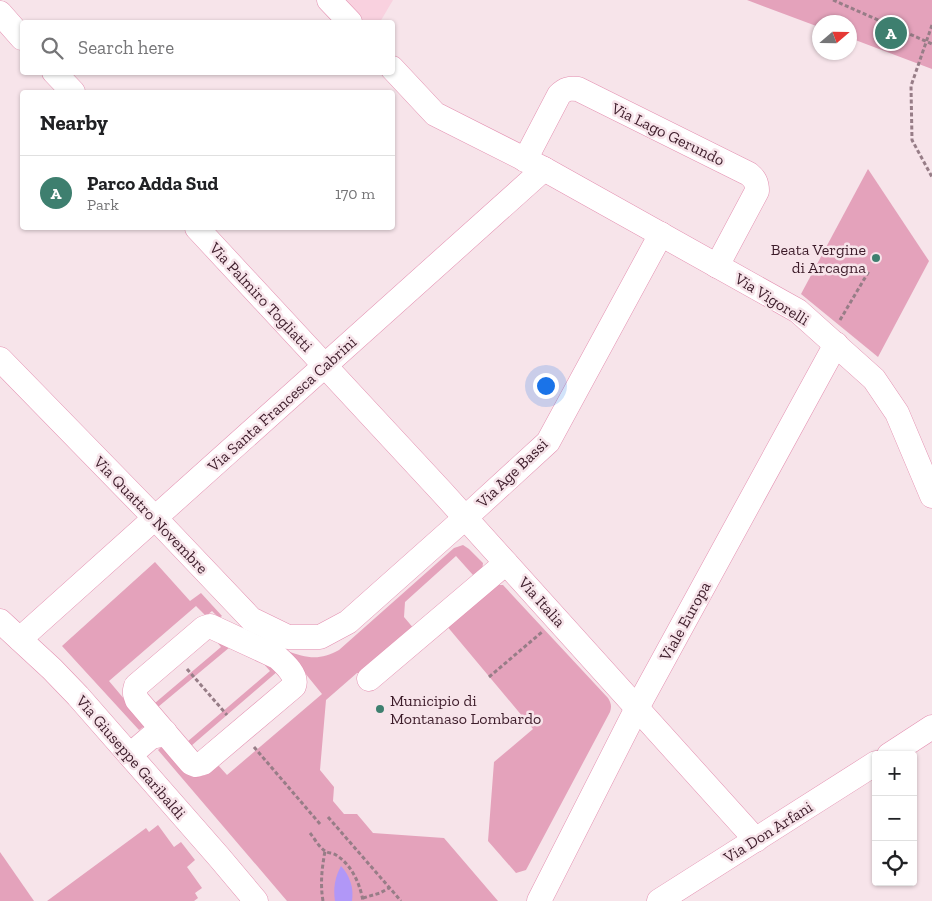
<!DOCTYPE html>
<meta charset="utf-8">
<style>
:root{--surface:#fff;--page:#f2f2f2;--text:#202124;--muted:#757577;--line:#e0e0e0;--accent:#3e7f6f}
body{margin:0;font-family:"Zilla Slab",serif;background:var(--page);color:var(--text)}
.controls{position:absolute;right:15px;bottom:15px;display:grid;overflow:hidden;border-radius:5px;box-shadow:0 1px 4px #0004}
.controls button{width:45px;height:45px;display:grid;place-items:center;padding:0;border:0;border-bottom:1px solid var(--line);background:var(--surface);color:var(--text);font:25px sans-serif}
.compass{position:absolute;left:812px;top:15px;width:45px;height:45px;border-radius:50%;background:var(--surface);box-shadow:0 1px 4px #0004;rotate:70deg}
.you{position:absolute;left:545px;top:385px;width:18px;height:18px;margin:-12px;border:4px solid #fff;border-radius:50%;background:#1a73e8;box-shadow:0 0 0 8px #1a73e833}
.badge{display:grid;place-items:center;width:32px;height:32px;border-radius:50%;background:var(--accent);color:#fff;font-size:16px;font-weight:700}
.pin{position:absolute;translate:-50% -50%;border:2px solid #fff;box-shadow:0 1px 5px #0006}
.list{margin:0;padding:0;list-style:none}
h2{display:flex;justify-content:space-between;align-items:center;height:65px;margin:0;padding:0 20px;font-size:21px}
h2 small{font-size:16px;font-weight:400;color:var(--muted)}
.list li{display:grid;grid-template-columns:32px 1fr auto;gap:15px;align-items:center;box-sizing:border-box;height:75px;padding:0 20px;border-top:1px solid var(--line)}
.list b{display:block;font-size:19px;white-space:nowrap}
.list p{margin:0;font-size:16px;white-space:nowrap;color:var(--muted)}
.list em{font-size:16px;font-style:normal;color:var(--muted)}
.icon{flex:none;width:28px;height:28px;fill:none;stroke:currentColor;stroke-width:2;stroke-linecap:round;stroke-linejoin:round}
.map{position:relative;flex:none;width:932px;height:901px;overflow:hidden}
.search{position:absolute;background:var(--surface);box-shadow:0 1px 4px #0004;left:20px;top:20px;width:375px;height:55px;display:flex;align-items:center;gap:12px;box-sizing:border-box;padding:0 18px;border-radius:5px;color:var(--muted);font-size:19px}
.panel{position:absolute;background:var(--surface);box-shadow:0 1px 4px #0004;left:20px;top:90px;width:375px;height:140px;border-radius:5px}
.map>svg:first-child{display:block}
.built{fill:#f9d1df}
.green{fill:#e4a2bb}
.water{fill:#b197f7}
.lines{fill:none;stroke-linecap:round;stroke-linejoin:round}
.minor-casing{stroke:#e490b1;stroke-width:25}
.path{stroke:#977d87;stroke-width:3;stroke-dasharray:4 2.5;stroke-linecap:butt}
.minor{stroke:#fff;stroke-width:24}
.poi-dot{fill:#3e7f6f;stroke:#f7e4ea;stroke-width:2}
.labels{text-anchor:middle;dominant-baseline:central;stroke-width:5;stroke-linejoin:round;paint-order:stroke}
.street-label{font-size:16px;fill:#3d1c2a;stroke:#f7e4ea}
.poi-label{font-size:16px;fill:#3d1c2a;stroke:#f7e4ea;text-anchor:end}
</style>
<div class="map">
<svg width="932" height="901" viewBox="0 0 932 901">
<rect width="100%" height="100%" fill="#f7e4ea"/>
<!-- built -->
<path class="built" d="M341,0h52l-13,22h-18z"/>
<!-- green -->
<g class="green">
<path d="M747,0h185v69l-82,-31v-16h-30l-1,5z"/>
<path d="M868,169l61,92 -51,96 -77,-63z"/>
<path d="M463,545l6,4 14,14 -1,9 -9,3 -17,-19 -51,46 -1,15 11,13 -51,43h-7l-31,27 -6,70 14,17 -1,14 11,13h13l16,19 71,5 54,63h-211l-129,-151 5,-5 26,30 8,2 5,-1 4,-1 12,-10 9,10 95,-81 -35,-43c19,7 33,10 52,-1l115,-102z"/>
<path d="M155,562l35,39 11,-8 21,23 -3,2 -7,-7 -6,5 -10,-10 -87,75 37,44 -7,5 -77,-84z"/>
<path d="M493,585h10l105,113c3,5 4,8 2,14l-84,158 -10,3 -28,-32 6,-79 39,-33 -87,-104z"/>
<path d="M212,636l18,11 -72,60 -3,-4 66,-56z"/>
<path d="M262,662l16,9 -87,75 -4,-4 83,-71z"/>
<path d="M158,825l16,22 7,-5 14,18 -8,7 15,21 -7,5 3,5 -4,3h-147l99,-73 3,4z"/>
<path d="M0,852l34,49h-34z"/>
</g>
<!-- water -->
<path class="water" d="M341,866c9,10 13,22 11,35h-17c-2,-13 0,-24 6,-35z"/>
<g class="lines">
<!-- minor casing -->
<g class="minor-casing">
<g id="minor">
<path d="M329,0l21,22"/>
<path d="M0,13l22,25"/>
<path d="M392,68l43,46 109,55 254,142 76,68 23,34 35,83"/>
<path d="M54,72l19,20"/>
<path d="M525,160l34,-65c6,-6 10,-7 19,-6l171,85c6,5 8,9 8,17l-40,75"/>
<path d="M197,228l245,264 314,348"/>
<path d="M0,359l155,159 96,101 37,18h32l28,-15 117,-104 83,-76 113,-208"/>
<path d="M0,621l52,48 26,27 141,161 37,44"/>
<path d="M210,626l67,31c8,7 21,19 17,29l-91,77 -7,2 -5,-2 -54,-63 -2,-6v-4l1,-4 68,-58z"/>
<path d="M20,639l524,-470"/>
<path d="M369,679l137,-116"/>
<path d="M130,755l21,-18 10,-2 4,-3"/>
<path d="M889,755l43,-28"/>
<path d="M539,901l98,-193 199,-364"/>
<path d="M659,901l217,-138"/>
</g>
</g>
<!-- path -->
<g class="path">
<path d="M833,0l99,44"/>
<path d="M932,25l-21,61 1,54 20,37"/>
<path d="M840,320l29,-49"/>
<path d="M187,669l40,46"/>
<path d="M489,677l53,-45"/>
<path d="M254,747l66,77"/>
<path d="M328,817l73,84"/>
<path d="M310,833c4,5 9,14 15,18 3,2 8,2 11,4 16,10 24,29 27,46"/>
<path d="M363,898l17,-5 9,-5"/>
<path d="M323,901c-3,-18 -1,-33 2,-50"/>
</g>
<!-- minor -->
<use href="#minor" class="minor"/>
</g>
<!-- markers -->
<g class="poi-dot">
<circle cx="876" cy="258" r="5"/>
<circle cx="380" cy="709" r="5"/>
</g>
<g class="labels">
<!-- street labels -->
<g class="street-label">
<text transform="translate(668 134) rotate(26)">Via Lago Gerundo</text>
<text transform="translate(261 297) rotate(47)">Via Palmiro Togliatti</text>
<text transform="translate(772 299) rotate(32)">Via Vigorelli</text>
<text transform="translate(282 404) rotate(-42)">Via Santa Francesca Cabrini</text>
<text transform="translate(512 473) rotate(-44)">Via Age Bassi</text>
<text transform="translate(151 515) rotate(46)">Via Quattro Novembre</text>
<text transform="translate(542 602) rotate(48)">Via Italia</text>
<text transform="translate(685 621) rotate(-61)">Viale Europa</text>
<text transform="translate(131 757) rotate(49)">Via Giuseppe Garibaldi</text>
<text transform="translate(768 832) rotate(-32)">Via Don Arfani</text>
</g>
<!-- poi labels -->
<g class="poi-label">
<text x="866" y="249">Beata Vergine<tspan x="866" dy="18">di Arcagna</tspan></text>
<text x="390" y="700" text-anchor="start">Municipio di<tspan x="390" dy="18">Montanaso Lombardo</tspan></text>
</g>
</g>
</svg>
<div class="controls">
<button>+</button>
<button>−</button>
<button><svg class="icon" aria-label="locate" viewBox="0 0 24 24"><circle cx="12" cy="12" r="6"/><path d="M12 2v4M12 18v4M2 12h4M18 12h4"/></svg></button>
</div>
<svg class="compass" viewBox="-18 -18 36 36"><path d="M0-13l5 13h-10z" fill="#e53935"/><path d="M0 13l5-13h-10z" fill="#757577"/></svg>
<div class="you"></div>
<div class="pin badge" style="left:891px;top:33px">A</div>
<div class="search"><svg class="icon" aria-label="search" viewBox="0 0 24 24"><circle cx="10" cy="10" r="6"/><path d="M15 15l6 6"/></svg>Search here</div>
<section class="panel">
<h2>Nearby<small></small></h2>
<ul class="list">
<li><span class="badge">A</span><div><b>Parco Adda Sud</b><p>Park</p></div><em>170 m</em></li>
</ul>
</section>
</div>
